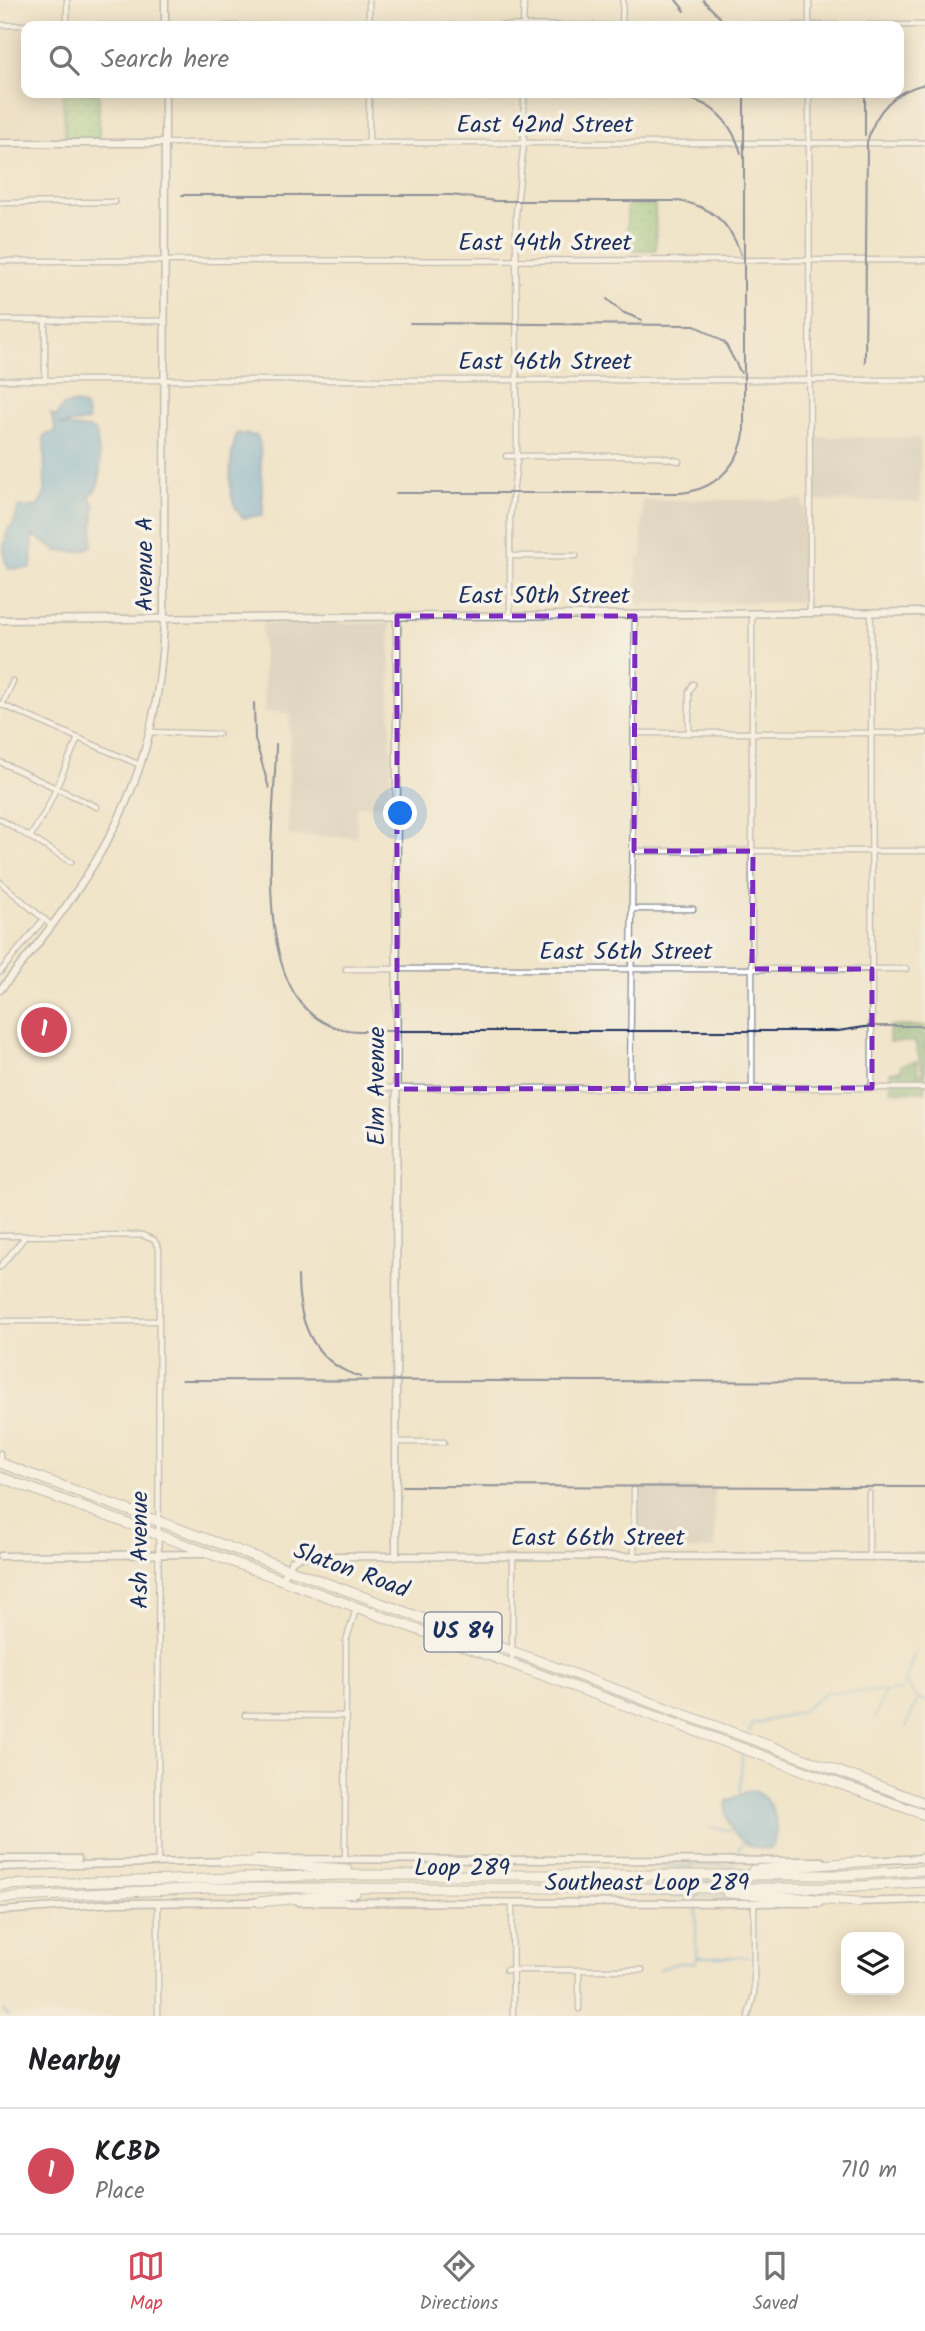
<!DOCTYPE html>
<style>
:root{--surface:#fff;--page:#f2f2f2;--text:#202124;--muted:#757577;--line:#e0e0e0;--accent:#d1495b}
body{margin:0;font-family:Kalam,sans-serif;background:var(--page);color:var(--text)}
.controls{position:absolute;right:21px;bottom:21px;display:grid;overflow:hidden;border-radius:14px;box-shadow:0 4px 18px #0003}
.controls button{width:63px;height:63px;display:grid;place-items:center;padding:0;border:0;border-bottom:2px solid var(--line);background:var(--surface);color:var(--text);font:35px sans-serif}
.you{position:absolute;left:401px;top:814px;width:24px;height:24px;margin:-18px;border:5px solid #fff;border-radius:50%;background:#1a73e8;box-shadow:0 0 0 10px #1a73e833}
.badge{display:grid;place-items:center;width:46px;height:46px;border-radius:50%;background:var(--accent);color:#fff;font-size:23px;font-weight:700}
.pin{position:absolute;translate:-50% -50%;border:4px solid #fff;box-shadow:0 2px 7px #0006}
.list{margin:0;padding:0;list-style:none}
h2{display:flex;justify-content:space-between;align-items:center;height:91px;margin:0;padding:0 28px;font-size:30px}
h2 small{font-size:23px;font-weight:400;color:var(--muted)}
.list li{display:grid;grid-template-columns:46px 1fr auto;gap:21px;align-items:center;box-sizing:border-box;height:126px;padding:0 28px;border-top:2px solid var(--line)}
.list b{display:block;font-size:26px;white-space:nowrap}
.list p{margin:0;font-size:23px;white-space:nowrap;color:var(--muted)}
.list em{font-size:23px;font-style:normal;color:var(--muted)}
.icon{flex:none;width:38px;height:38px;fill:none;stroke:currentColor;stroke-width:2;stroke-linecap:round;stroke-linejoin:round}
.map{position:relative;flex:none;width:925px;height:2016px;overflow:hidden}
.search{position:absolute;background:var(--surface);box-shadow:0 4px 18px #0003;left:21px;right:21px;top:21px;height:77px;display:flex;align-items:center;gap:18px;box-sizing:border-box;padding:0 24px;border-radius:14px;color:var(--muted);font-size:26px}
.sheet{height:217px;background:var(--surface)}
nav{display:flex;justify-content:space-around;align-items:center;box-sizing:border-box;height:98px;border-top:2px solid var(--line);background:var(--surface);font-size:19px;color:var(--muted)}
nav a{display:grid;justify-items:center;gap:4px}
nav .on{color:var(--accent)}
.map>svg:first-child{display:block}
.built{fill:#e5d6b8}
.industrial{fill:#c9c3b8}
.forest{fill:url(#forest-crowns);stroke:#446c64;stroke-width:2}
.park{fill:url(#park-dots);stroke:#517a6c;stroke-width:2}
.water{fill:#5fa7d6;stroke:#3d6b9a;stroke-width:2}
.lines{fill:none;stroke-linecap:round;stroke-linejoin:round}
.stream{stroke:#5fa7d6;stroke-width:2}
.street-casing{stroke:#868a94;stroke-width:7}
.secondary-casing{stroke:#868a94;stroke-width:9}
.highway-casing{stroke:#868a94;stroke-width:11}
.street{stroke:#fff;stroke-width:4.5}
.secondary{stroke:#fff;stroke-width:6}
.highway{stroke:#fff;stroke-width:9}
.rail{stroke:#1b2f5e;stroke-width:2}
.marked{fill:none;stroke:#7b2cbf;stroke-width:5;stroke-dasharray:14 9;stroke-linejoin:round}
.labels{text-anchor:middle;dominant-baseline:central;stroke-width:7;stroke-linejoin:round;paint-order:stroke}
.shield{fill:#f7f3e8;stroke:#5d6a87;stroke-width:2}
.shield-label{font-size:23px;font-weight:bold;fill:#1b2f5e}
.street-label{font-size:24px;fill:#1b2f5e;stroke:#f7f3e8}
</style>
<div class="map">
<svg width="925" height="2016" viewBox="0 0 925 2016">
<defs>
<pattern id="forest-crowns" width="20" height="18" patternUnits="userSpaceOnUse" patternTransform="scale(1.75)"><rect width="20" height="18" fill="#6daa6a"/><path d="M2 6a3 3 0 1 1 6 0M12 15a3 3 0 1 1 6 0" fill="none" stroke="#598b5a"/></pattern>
<pattern id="park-dots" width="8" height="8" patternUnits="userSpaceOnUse" patternTransform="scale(1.75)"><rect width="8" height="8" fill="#87c47a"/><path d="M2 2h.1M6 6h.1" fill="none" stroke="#6ea067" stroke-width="1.8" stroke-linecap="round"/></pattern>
</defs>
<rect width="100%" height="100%" fill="#f7f3e8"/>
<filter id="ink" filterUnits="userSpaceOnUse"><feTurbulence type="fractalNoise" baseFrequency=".0143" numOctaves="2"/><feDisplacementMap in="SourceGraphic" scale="14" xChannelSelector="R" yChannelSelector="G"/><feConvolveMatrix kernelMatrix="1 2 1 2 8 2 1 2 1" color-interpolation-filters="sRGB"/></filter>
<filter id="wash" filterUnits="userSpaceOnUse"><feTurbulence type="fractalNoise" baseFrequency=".00686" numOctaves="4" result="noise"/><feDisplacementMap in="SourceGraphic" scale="28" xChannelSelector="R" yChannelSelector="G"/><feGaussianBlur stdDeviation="1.57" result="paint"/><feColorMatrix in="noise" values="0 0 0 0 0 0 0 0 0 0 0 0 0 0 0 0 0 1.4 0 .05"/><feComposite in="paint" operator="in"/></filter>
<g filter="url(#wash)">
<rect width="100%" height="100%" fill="#f0e4c9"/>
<!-- built -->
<path class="built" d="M0,29h26v64h37v7l-35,2 37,1v36h-65z"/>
<!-- industrial -->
<g class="industrial">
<path d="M813,437l107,1v64l-107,-1z"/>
<path d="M642,500h162l-1,102 -166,2v-47h5z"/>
<path d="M390,623l1,182 -35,1 1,31 -69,-1 2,-123 -25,-1 -3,-88z"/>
<path d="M638,1488h76l1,61 -77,1z"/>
</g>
<!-- forest -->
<path class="forest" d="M889,1026h36v66l-34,-1 -1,-19 10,-2 1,4v-9l16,-4 1,13 5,-1 -8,-31h-26z"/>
<!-- park -->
<g class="park">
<path d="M63,93h36v46h-34z"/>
<path d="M627,205h28l1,45h-29z"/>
</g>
<!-- water -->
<g class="water">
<path d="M76,403l9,4 4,14 -30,4 35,5 3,6c1,18 10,50 -8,60l6,9 -3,41 -12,6 -23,-1 -24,-16 -2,33 -22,1c-9,-15 -5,-27 0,-42l4,-1 5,-18 20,-2 7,-13 -1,-58 12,-3 -5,-18 5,3 7,-11z"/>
<path d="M237,433l20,3 3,8 3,71 -20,3c-19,-16 -13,-64 -6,-85z"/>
<path d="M750,1790c25,6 31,35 22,58 -25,7 -51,-22 -45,-47z"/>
</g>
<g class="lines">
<!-- stream -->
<g class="stream">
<path d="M907,1683l7,13 11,6"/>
<path d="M875,1718l9,-25"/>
<path d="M906,1727l12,-29"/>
<path d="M749,1732l4,-8 47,-12 27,-20 75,-1 14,-42"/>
<path d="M740,1793l2,-39"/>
<path d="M710,1827l24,4"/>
<path d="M741,1857l-3,-8 6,-6"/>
<path d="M651,1866l88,-1"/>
<path d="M649,1882l160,-1"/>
<path d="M650,1896h45"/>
<path d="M696,1900v-4l33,1"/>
<path d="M696,1905v52h52"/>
<path d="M660,1969l18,-6h17l1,-5"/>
<path d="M3,2010l5,6"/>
</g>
</g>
</g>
<g filter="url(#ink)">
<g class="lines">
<!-- street casing -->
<g class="street-casing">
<g id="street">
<path d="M67,0v25"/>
<path d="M0,25l172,1"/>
<path d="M622,25l1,-25"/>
<path d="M225,26l700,-1"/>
<path d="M369,26v-26"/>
<path d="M523,26l1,-26"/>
<path d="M809,26v-26"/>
<path d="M369,93v50"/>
<path d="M809,93l1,519"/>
<path d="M165,143h760"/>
<path d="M0,203l115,-1"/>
<path d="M0,261l925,-1"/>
<path d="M0,320l164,1"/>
<path d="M0,380h925"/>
<path d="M45,380v-60"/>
<path d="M506,456h149l24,5"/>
<path d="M510,556h66"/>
<path d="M871,612l1,476"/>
<path d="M510,616v-98l7,-58 -1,-247 8,-71v-49"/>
<path d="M0,704l140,61"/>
<path d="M2,705l11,-24"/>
<path d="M149,732l70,2"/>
<path d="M634,733h291"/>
<path d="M689,733v-41l4,-8"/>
<path d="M0,762l97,45"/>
<path d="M0,819l71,43"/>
<path d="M30,837l17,-28 31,-71"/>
<path d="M634,851h291"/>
<path d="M0,882l52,44"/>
<path d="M634,909h59"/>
<path d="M346,969h560"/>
<path d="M0,972l44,-53"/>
<path d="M386,1088h539"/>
<path d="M630,1089l5,-473"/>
<path d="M752,1089v-476"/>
<path d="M0,1236l142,-1 12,5 5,9 -1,612"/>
<path d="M0,1267l25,-30"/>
<path d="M0,1321h157"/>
<path d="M396,1442h48"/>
<path d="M0,1453v6"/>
<path d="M869,1493v64"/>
<path d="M634,1557v-67"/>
<path d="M512,1665l1,-108"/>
<path d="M245,1715l100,1"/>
<path d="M345,1859l1,-218 10,-32"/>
<path d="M158,1903v113"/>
<path d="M512,1903l1,113"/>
<path d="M506,1970h136"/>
<path d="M579,1970v39"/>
<path d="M748,2016l6,-21v-92"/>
</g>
</g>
<!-- secondary casing -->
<g class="secondary-casing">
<g id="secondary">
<path d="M165,26v-26"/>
<path d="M0,143h165"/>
<path d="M0,620l925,-8"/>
<path d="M0,990c100,-119 159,-209 164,-370l1,-527"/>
<path d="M0,1556l204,-2"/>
<path d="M396,1557l1,-941"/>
<path d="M283,1578l9,-17 8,-5 625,1"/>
<path d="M0,1859h78"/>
<path d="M255,1859l567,2"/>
<path d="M868,1861l55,-3"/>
<path d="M0,1867l227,-6"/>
<path d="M299,1902l521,1"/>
<path d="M856,1902l69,-2"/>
<path d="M0,1911l114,-8 146,-1"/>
</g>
</g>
<!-- highway casing -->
<g class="highway-casing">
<g id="highway">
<path d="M0,1463l925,340"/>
<path d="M0,1477l925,338"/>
<path d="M922,1858l3,-1"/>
<path d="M223,1861l124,8"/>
<path d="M753,1870l117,-9"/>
<path d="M0,1885l341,-10h501l83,-5"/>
<path d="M727,1893l131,9"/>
<path d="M0,1898l210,-10h615l100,-6"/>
<path d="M259,1902l96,-9"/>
</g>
</g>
<!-- street -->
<use href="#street" class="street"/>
<!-- secondary -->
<use href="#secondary" class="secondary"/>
<!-- highway -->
<use href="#highway" class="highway"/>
<!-- rail -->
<g class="rail">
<path d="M676,0l9,11"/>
<path d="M703,0l25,26"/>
<path d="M865,93v42"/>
<path d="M616,95c56,0 105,-7 125,58"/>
<path d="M182,195h270l44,6h182c33,4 53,23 63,54"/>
<path d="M607,299l15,13 20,8"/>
<path d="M410,323l285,2 30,18 16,30"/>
<path d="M865,362l2,-220c8,-30 27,-51 58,-58"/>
<path d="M396,493h284c34,-3 58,-26 64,-59v-341"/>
<path d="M254,703l1,36 14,49"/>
<path d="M276,744c0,77 -36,283 82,287h480l34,-5h53"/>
<path d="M298,1276c0,46 15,87 63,101"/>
<path d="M182,1380l743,2"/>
<path d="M403,1486l522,1"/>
</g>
</g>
</g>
<!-- marked area -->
<path d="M0 0H925V2016H0ZM397,616h238l-1,235h119l-1,118h120v119l-475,1z" fill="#f0e4c9" fill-opacity=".55" fill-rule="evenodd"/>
<path class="marked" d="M397,616h238l-1,235h119l-1,118h120v119l-475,1z"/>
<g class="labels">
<!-- shield labels -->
<rect class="shield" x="424.5" y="1612.5" width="77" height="39" rx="5"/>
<g class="shield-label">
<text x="463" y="1632">US 84</text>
</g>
<!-- street labels -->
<g class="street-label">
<text x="545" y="125">East 42nd Street</text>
<text x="545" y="243">East 44th Street</text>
<text x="545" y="362">East 46th Street</text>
<text transform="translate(145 564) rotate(-90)">Avenue A</text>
<text x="544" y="596">East 50th Street</text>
<text x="626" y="952">East 56th Street</text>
<text transform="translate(377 1086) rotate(-90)">Elm Avenue</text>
<text x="598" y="1538">East 66th Street</text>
<text transform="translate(140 1550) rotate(-90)">Ash Avenue</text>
<text transform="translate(351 1571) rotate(20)">Slaton Road</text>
<text x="462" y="1868">Loop 289</text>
<text x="647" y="1883">Southeast Loop 289</text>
</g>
</g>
</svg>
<div class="controls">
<button><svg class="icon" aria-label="layers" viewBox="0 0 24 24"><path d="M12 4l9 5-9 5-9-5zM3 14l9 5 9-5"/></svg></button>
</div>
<div class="you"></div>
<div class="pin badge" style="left:44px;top:1030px">1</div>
<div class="search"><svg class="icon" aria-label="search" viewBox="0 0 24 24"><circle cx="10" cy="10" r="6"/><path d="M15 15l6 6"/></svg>Search here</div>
</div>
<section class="sheet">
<h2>Nearby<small></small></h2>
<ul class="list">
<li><span class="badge">1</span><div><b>KCBD</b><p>Place</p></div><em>710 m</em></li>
</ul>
</section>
<nav>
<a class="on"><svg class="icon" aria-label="map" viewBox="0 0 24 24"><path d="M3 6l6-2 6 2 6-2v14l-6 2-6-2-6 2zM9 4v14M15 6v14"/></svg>Map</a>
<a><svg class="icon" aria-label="directions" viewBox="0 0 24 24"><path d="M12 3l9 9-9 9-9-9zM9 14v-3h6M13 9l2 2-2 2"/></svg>Directions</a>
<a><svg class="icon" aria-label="saved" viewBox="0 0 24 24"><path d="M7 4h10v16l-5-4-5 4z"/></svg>Saved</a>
</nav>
